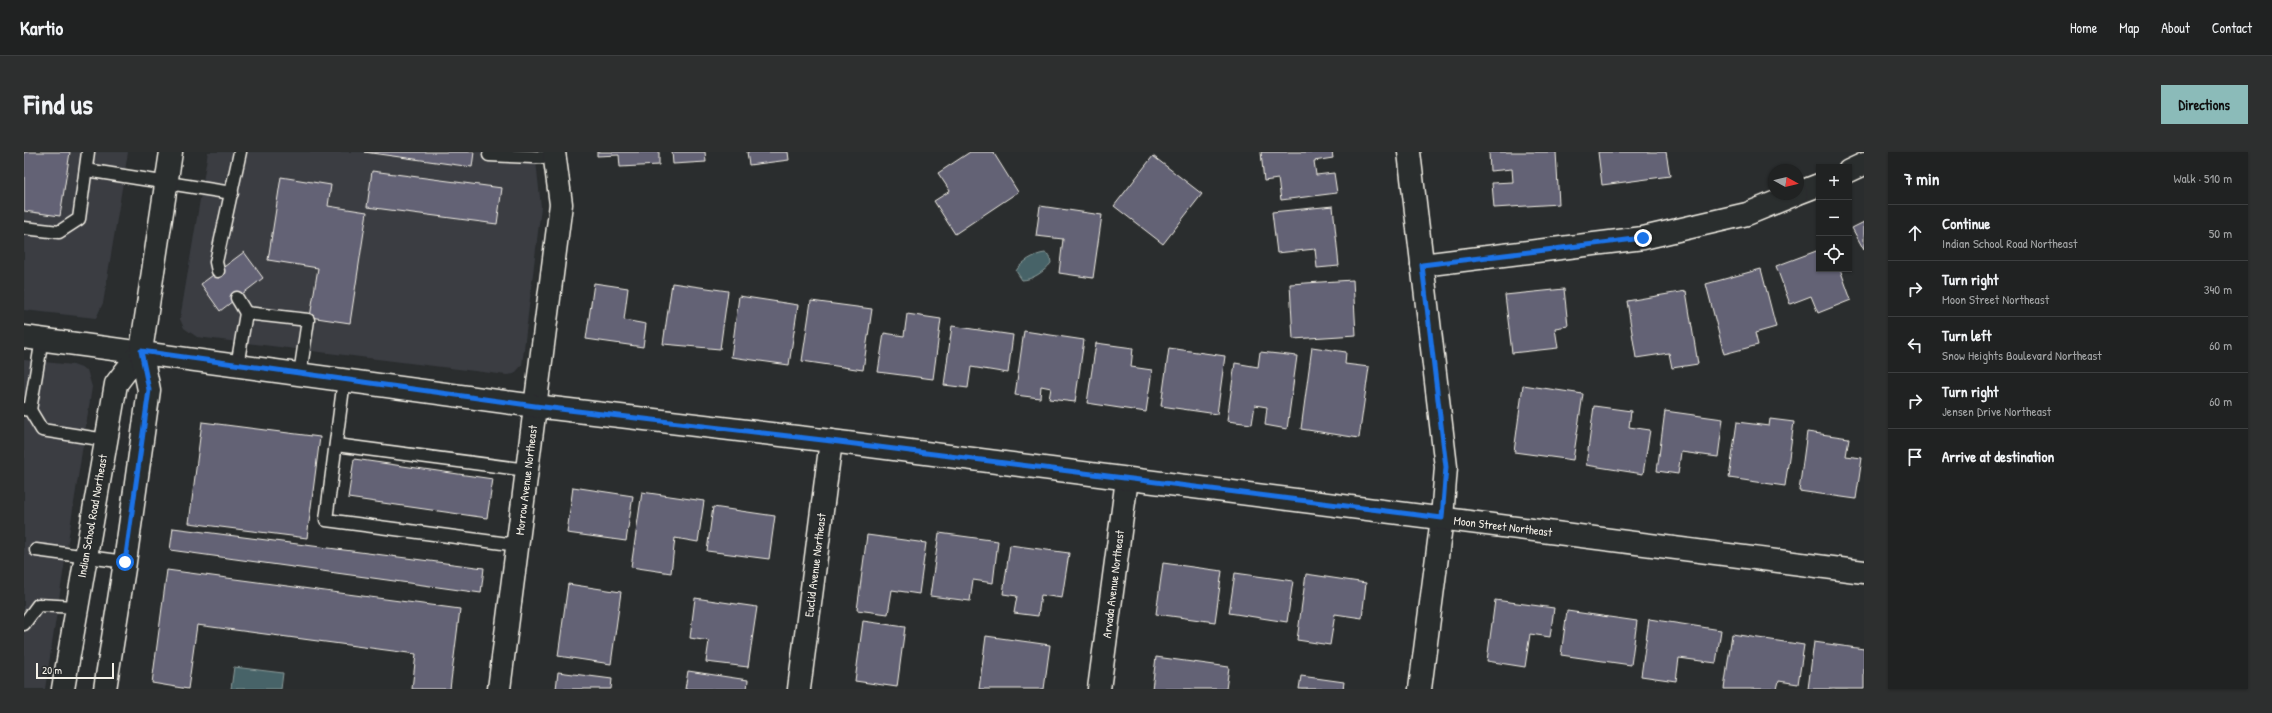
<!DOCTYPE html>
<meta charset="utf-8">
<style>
:root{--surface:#202222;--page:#2d2f2f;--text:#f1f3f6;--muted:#a2a4a5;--line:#3d3f40;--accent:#8bbbb9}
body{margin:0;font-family:"Patrick Hand",sans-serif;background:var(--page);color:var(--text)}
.controls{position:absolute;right:12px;top:12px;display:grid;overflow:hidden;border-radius:0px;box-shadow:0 1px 3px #0004}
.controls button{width:36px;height:36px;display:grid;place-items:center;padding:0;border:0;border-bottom:1px solid var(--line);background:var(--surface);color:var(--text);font:20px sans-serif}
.compass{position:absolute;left:1744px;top:12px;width:36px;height:36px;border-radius:50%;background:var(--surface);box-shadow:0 1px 3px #0004;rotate:98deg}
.scale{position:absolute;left:12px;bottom:10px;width:78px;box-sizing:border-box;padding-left:4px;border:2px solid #f4f1e8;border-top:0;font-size:11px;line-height:14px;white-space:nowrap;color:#f4f1e8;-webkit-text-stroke:3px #2a2d2e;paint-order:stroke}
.stop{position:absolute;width:12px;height:12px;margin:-9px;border:3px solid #1a73e8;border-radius:50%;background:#fff}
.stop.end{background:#1a73e8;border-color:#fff;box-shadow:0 1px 4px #0008}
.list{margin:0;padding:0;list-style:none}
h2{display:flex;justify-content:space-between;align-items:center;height:52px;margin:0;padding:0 16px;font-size:17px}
h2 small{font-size:13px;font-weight:400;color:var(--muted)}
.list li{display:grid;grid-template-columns:26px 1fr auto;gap:12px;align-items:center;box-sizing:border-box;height:56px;padding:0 16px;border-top:1px solid var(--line)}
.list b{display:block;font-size:15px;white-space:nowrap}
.list p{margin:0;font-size:13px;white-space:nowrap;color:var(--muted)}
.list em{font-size:13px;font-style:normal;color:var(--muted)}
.icon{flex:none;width:22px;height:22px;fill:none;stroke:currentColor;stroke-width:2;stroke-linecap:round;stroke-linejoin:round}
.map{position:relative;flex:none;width:1840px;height:537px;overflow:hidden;border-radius:0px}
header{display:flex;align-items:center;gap:24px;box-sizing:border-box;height:56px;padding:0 20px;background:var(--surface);border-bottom:1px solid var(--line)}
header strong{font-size:19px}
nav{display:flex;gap:22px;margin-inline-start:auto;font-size:14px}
.intro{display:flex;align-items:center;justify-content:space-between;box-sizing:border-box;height:96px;padding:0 24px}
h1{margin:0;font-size:28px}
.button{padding:10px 18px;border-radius:0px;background:var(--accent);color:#111;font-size:14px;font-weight:700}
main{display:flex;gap:24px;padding:0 24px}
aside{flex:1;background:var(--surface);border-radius:0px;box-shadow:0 1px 3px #0004}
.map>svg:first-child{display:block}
.built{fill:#3b3d43}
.water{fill:#466467;stroke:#8c9c9b}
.building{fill:#636274;stroke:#f4f1e8}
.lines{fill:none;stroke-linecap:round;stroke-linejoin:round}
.service-casing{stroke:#f4f1e8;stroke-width:15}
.minor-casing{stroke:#f4f1e8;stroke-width:25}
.tertiary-casing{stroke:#f4f1e8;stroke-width:25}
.service{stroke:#2a2d2e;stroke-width:12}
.minor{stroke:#2a2d2e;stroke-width:22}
.tertiary{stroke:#2a2d2e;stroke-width:22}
.route{stroke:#1a73e8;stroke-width:5}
.labels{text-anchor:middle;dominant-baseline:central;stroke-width:3.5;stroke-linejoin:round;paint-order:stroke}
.street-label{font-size:12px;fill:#f4f1e8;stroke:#2a2d2e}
</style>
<header>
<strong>Kartio</strong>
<nav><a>Home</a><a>Map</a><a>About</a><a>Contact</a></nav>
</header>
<div class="intro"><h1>Find us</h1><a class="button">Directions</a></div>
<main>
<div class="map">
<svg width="1840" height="537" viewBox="0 0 1840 537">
<rect width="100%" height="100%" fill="#2a2d2e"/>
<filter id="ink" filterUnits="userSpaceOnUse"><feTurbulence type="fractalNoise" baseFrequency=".025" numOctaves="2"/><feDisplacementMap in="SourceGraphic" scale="8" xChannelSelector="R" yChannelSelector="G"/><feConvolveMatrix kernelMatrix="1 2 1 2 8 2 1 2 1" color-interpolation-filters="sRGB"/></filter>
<g filter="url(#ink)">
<!-- built -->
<g class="built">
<path d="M0,0h104l-25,151 -7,15 -72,-8z"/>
<path d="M184,0h327l6,55 -19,158 -8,9 -7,1 -310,-38 -13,-9 -4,-9z"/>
<path d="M0,208l49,5 14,5 5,17 -47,302h-21z"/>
</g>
<!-- water -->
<g class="water">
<path d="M1021,101l5,3 1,7c-6,8 -19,17 -29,17l-6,-9c5,-9 19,-17 29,-18z"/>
<path d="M210,515l49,6 -2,16h-50z"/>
</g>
<!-- building -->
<g class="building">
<path d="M0,0h46l-10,64 -36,-5z"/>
<path d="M340,0h110l-2,15z"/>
<path d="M573,0h62v13l-39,2 -1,-12 -22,1z"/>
<path d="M648,0h33l1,10 -33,2z"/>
<path d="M723,0h41l1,8 -40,5z"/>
<path d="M946,0h23l25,40 -63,42 -21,-33 16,-10 -12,-18z"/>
<path d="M1237,0h71l1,6 -19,3 2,14 18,-2 3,20 -56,7 -3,-21 -14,2z"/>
<path d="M1465,0h67l3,52 -65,4 -2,-25 21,-1 -1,-13 -22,2z"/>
<path d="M1574,0h68l4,24 -68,9z"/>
<path d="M1129,4l49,38 -39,50 -49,-38z"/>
<path d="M348,19l130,17 -5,36 -130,-17z"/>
<path d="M257,25l50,8 -3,21 39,6 -17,111 -40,-6 8,-49 -50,-8z"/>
<path d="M1016,54l62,9 -9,63 -34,-5 4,-34 -27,-3z"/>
<path d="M1309,54l6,60 -22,2 -2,-19 -38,4 -5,-41z"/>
<path d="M1840,70v28l-12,-22z"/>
<path d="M1795,98v19h21l11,31 -33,13 -7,-17 -21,8 -14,-38z"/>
<path d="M220,100l19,26 -43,33 -19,-27z"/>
<path d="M1737,117l15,58 -21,6 3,12 -34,9 -18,-70z"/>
<path d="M1329,128l3,55 -63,4 -3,-55z"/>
<path d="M570,131l34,5 -4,32 22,4 -3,23 -57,-8z"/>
<path d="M648,131l56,8 -8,58 -57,-5z"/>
<path d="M1540,137l4,37 -13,2 3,20 -46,5 -7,-58z"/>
<path d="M1662,139l12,73 -26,4 -3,-15 -33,5 -9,-57z"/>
<path d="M715,144l59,9 -9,60 -58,-8z"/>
<path d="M787,149l61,8 -9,61 -61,-9z"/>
<path d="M883,162l34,5 -8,60 -55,-7 6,-39 20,3z"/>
<path d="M928,174l61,9 -5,38 -37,-6 -3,21 -24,-3z"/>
<path d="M1000,179l60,9 -9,62 -26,-3 2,-11 -10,-2 -1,12 -25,-3z"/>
<path d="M1072,191l37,5 -2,19 21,3 -6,42 -59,-9z"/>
<path d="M1288,195l34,5 -1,12 24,3 -10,71 -58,-9z"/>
<path d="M1145,196l56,8 -8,58 -56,-8z"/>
<path d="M1236,200l37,4 -10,73 -22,-4 2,-18 -12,-2 -3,19 -25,-3 8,-58 23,4z"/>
<path d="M1499,233l60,9 -10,66 -59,-8z"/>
<path d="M1570,254l37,5 -2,16 21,3 -7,44 -57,-9z"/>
<path d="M1641,259l58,8 -5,38 -37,-5 -3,22 -21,-3z"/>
<path d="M1746,267l24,3 -9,64 -56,-8 8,-56 32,4z"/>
<path d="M178,270l118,15 -13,101 -118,-15z"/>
<path d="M1783,280l42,6 -3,18 16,2 -6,41 -57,-8z"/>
<path d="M330,307l139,20 -6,39 -139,-20z"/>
<path d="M549,335l60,9 -7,45 -59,-8z"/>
<path d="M618,340l62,9 -6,41 -23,-4 -4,35 -40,-6z"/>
<path d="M689,355l62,9 -6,43 -62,-8z"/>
<path d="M149,376l311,40 -3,25 -311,-43z"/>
<path d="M915,381l59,8 -5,42 -20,-3 -3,21 -40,-5z"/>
<path d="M843,383l59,8 -7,51 -27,-4 -4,24 -31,-4z"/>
<path d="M986,393l59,8 -7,45 -21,-3 -3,21 -24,-3 3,-17 -14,-2z"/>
<path d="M1139,411l59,8 -7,51 -59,-8z"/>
<path d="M143,418l293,39 -10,80h-38l4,-35 -219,-29 -9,64 -36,-6z"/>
<path d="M1211,421l58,8 -6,41 -58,-9z"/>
<path d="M1282,422l60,9 -4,35 -27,-4 -5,31 -33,-5z"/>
<path d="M544,432l53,8 -10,72 -53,-8z"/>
<path d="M671,446l62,9 -9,60 -42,-5 3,-21 -19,-3z"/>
<path d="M1471,448l59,8 -4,29 -20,-3 -5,33 -38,-6z"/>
<path d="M1543,459l70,10 -6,44 -70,-10z"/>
<path d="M1625,467l72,11 -5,33 -37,-5 -3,23 -35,-5z"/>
<path d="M839,469l42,6 -8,60 -42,-6z"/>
<path d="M1708,482l72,11 -6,39 -19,-3 -2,8h-53z"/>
<path d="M962,484l64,9 -6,44h-65z"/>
<path d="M1790,490l50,7v40h-56z"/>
<path d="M1132,505l73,10 -3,22h-74z"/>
<path d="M664,519l60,9 -1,9h-62z"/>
<path d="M534,520l54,7 -1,10h-55z"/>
<path d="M1277,524l43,6 -1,7h-44z"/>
</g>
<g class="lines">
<!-- service casing -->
<g class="service-casing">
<g id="service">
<path d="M465,3l66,3"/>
<path d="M62,18l146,23"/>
<path d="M0,76l35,4 20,-13 9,-67"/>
<path d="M194,119l-2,-9 24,-110"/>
<path d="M213,146l9,15"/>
<path d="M213,214l9,-53 62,7 -8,54"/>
<path d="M320,228l-18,140 191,25"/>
<path d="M0,257l6,1 12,20 64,10"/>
<path d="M6,258l12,-71"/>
<path d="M312,293l191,25"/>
<path d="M12,398l89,12"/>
<path d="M0,472l14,-19 38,2"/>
</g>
</g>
<!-- minor casing -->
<g class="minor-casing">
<g id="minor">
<path d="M1825,19l15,-7"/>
<path d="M1774,41l21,-8"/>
<path d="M1398,113l221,-27 104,-24 49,-20"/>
<path d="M475,537l62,-485 -7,-52"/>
<path d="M775,537l32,-248"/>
<path d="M1075,537l28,-210"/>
</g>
</g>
<!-- tertiary casing -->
<g class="tertiary-casing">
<g id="tertiary">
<path d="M1385,0l37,315 -4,51 -22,171"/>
<path d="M0,185l511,69 296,35 1033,131"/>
<path d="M39,537l53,-305 25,-33"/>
<path d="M81,537l20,-127 24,-172 -8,-39 30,-199"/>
</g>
</g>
<!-- service -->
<use href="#service" class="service"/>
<!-- minor -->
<use href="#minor" class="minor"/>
<!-- tertiary -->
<use href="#tertiary" class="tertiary"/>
</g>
</g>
<g class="lines" filter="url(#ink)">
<!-- route -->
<path class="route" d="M101,410l24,-172 -8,-39 394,55 296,35 611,77 4,-51 -24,-202 221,-27"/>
</g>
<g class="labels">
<!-- street labels -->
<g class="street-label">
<text transform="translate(502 328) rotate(-83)">Morrow Avenue Northeast</text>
<text transform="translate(68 364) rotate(-80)">Indian School Road Northeast</text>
<text transform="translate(1479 374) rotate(7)">Moon Street Northeast</text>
<text transform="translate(791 413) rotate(-83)">Euclid Avenue Northeast</text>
<text transform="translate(1089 432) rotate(-83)">Arvada Avenue Northeast</text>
</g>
</g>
</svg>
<div class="controls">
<button>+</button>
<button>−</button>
<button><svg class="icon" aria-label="locate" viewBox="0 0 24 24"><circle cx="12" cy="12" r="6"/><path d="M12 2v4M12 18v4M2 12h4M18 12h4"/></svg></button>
</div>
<svg class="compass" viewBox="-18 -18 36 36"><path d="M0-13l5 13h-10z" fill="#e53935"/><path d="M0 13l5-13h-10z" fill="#a2a4a5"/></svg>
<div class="scale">20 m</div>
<div class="stop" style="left:101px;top:410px"></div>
<div class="stop end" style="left:1619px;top:86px"></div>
</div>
<aside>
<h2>7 min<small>Walk · 510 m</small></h2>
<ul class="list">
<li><svg class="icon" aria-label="ahead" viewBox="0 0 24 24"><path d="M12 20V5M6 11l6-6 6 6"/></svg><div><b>Continue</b><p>Indian School Road Northeast</p></div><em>50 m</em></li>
<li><svg class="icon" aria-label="right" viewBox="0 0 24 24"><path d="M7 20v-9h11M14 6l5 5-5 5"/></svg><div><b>Turn right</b><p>Moon Street Northeast</p></div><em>340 m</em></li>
<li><svg class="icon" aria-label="left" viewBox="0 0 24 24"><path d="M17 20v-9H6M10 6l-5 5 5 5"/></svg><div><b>Turn left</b><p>Snow Heights Boulevard Northeast</p></div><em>60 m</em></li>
<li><svg class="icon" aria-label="right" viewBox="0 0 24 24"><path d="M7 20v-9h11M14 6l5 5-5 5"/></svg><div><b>Turn right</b><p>Jensen Drive Northeast</p></div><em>60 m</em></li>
<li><svg class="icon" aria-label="arrive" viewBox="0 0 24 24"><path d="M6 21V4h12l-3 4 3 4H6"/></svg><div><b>Arrive at destination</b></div></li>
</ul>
</aside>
</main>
